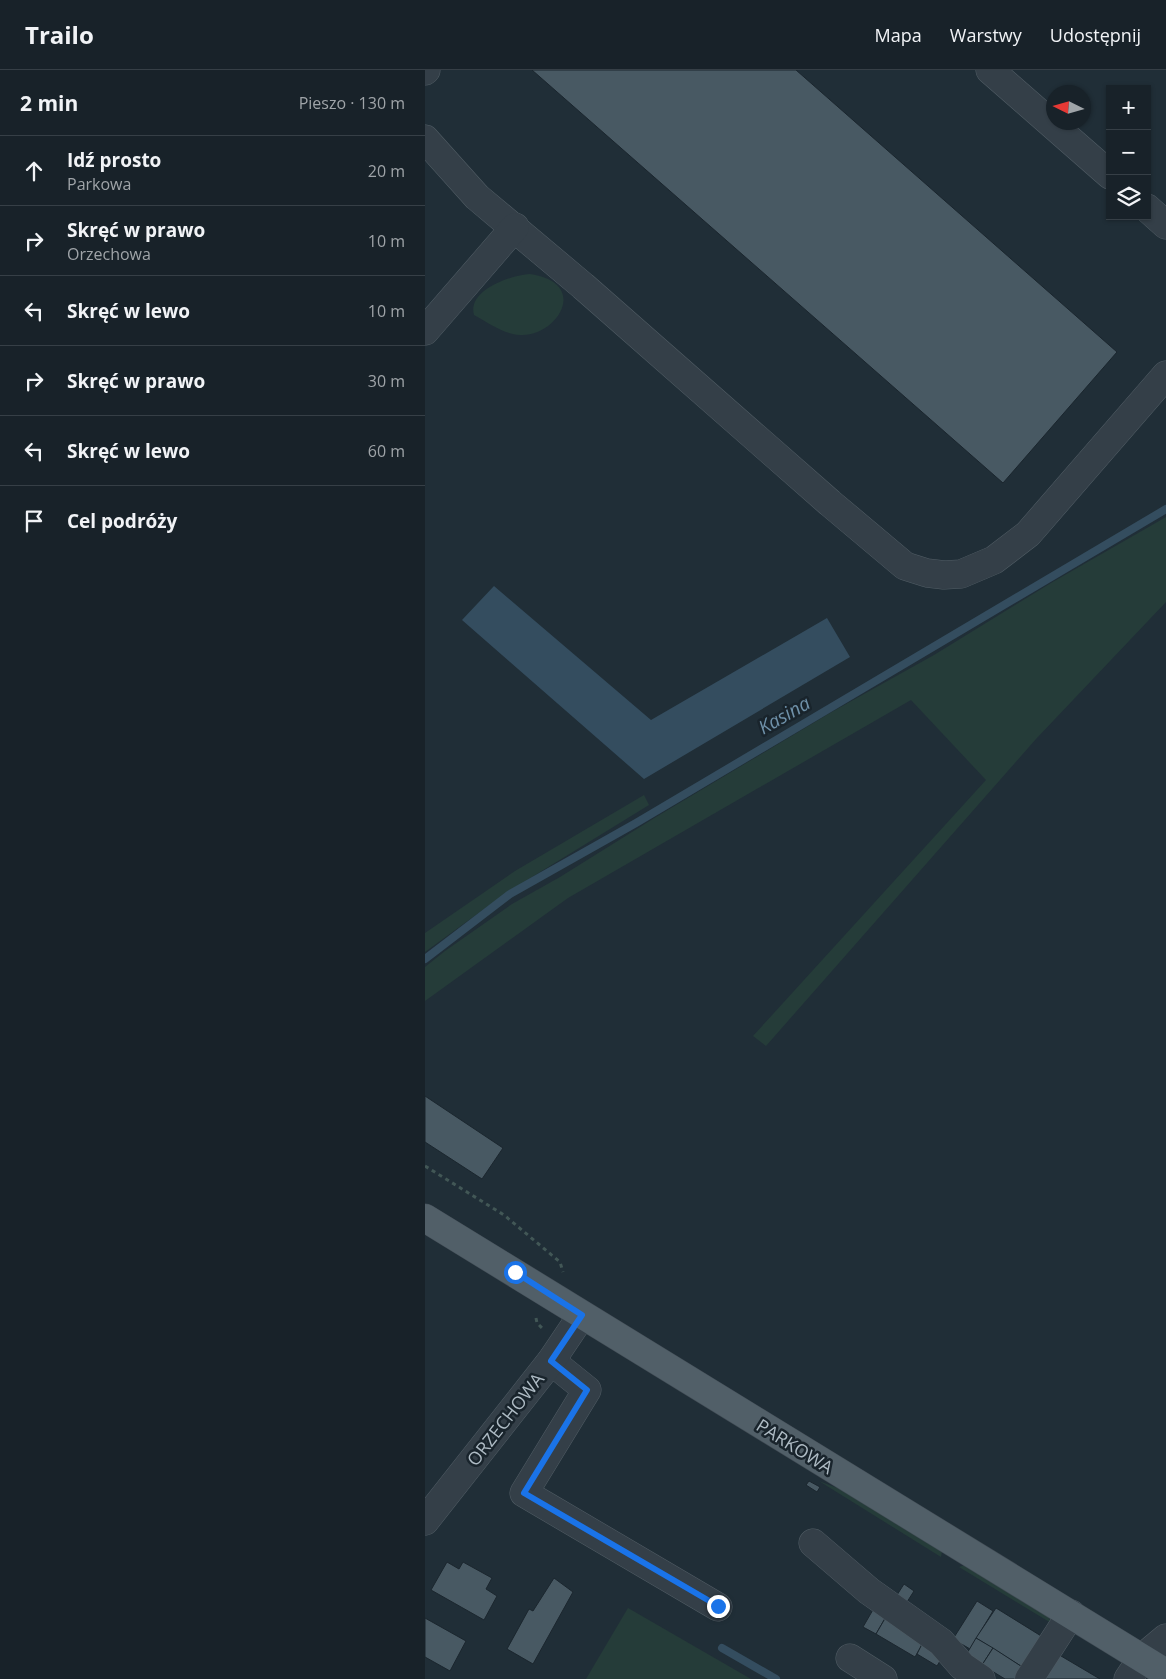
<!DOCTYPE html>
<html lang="pl">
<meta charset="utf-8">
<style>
:root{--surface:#182229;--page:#212a31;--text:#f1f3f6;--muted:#9fa4a8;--line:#363f46}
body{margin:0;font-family:"Open Sans",sans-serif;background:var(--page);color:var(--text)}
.controls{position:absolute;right:15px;top:15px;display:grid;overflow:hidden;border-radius:0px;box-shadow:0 1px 4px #0004}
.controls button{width:45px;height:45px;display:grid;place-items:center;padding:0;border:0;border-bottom:1px solid var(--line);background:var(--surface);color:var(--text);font:25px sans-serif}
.compass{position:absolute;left:621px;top:15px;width:45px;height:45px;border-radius:50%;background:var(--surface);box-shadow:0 1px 4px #0004;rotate:275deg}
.stop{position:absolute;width:15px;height:15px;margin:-11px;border:4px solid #1a73e8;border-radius:50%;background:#fff}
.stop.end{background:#1a73e8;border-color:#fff;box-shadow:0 1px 5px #0008}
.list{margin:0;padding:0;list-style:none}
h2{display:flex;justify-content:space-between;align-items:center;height:65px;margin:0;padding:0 20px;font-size:21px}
h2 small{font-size:16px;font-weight:400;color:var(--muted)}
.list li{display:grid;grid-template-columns:32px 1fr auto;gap:15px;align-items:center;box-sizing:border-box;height:70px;padding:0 20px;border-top:1px solid var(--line)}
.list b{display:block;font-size:19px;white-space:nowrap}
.list p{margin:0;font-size:16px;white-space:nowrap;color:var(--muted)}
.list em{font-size:16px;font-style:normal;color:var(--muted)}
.icon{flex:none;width:28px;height:28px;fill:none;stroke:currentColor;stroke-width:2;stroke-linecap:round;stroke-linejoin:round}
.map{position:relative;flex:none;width:741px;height:1609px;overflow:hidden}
header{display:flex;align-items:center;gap:30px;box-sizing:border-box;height:70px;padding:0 25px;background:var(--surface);border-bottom:1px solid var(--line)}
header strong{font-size:24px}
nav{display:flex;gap:28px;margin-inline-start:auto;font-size:18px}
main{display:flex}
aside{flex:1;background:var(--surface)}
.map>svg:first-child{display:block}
.green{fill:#253c39}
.water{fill:#344d5f}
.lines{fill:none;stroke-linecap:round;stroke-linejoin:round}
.stream{stroke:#344d5f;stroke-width:8}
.building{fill:#485963;stroke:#1b262e}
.minor-casing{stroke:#515d65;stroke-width:29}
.major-casing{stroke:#404b54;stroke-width:29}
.path{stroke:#425756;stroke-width:3;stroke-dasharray:4 4;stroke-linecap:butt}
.minor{stroke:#343f48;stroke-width:28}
.major{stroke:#515f68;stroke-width:28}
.route{stroke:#1a73e8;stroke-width:6}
.labels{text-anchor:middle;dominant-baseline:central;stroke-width:5;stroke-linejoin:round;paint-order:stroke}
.street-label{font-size:18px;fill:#aebbc4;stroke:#19242c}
.water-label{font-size:19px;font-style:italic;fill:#6f91a9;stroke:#19242c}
</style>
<header>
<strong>Trailo</strong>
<nav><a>Mapa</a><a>Warstwy</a><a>Udostępnij</a></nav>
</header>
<main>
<aside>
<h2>2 min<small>Pieszo · 130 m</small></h2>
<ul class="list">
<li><svg class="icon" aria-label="ahead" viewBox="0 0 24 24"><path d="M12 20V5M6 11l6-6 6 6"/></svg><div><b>Idź prosto</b><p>Parkowa</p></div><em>20 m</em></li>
<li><svg class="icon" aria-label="right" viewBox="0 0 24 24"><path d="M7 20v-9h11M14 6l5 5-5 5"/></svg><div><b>Skręć w prawo</b><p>Orzechowa</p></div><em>10 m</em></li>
<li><svg class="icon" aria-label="left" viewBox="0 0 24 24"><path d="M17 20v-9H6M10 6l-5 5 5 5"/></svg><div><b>Skręć w lewo</b></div><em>10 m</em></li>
<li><svg class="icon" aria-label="right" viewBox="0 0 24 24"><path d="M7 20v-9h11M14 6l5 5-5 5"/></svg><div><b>Skręć w prawo</b></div><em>30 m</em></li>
<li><svg class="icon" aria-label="left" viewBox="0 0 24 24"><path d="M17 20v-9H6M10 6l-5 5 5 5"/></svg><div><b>Skręć w lewo</b></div><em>60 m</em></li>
<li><svg class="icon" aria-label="arrive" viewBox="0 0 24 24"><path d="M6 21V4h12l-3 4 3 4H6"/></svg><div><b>Cel podróży</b></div></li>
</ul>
</aside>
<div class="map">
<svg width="741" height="1609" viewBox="0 0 741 1609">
<rect width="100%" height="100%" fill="#202e37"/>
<!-- green -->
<g class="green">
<path d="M105,204c61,9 27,63 -10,61 -17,-1 -31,-12 -46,-20 -7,-25 37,-40 56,-41z"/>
<path d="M741,447v85l-130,137 -270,307 -13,-10 233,-256 -75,-80 -343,198 -143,103v-34l20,-16 67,-47 48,-27 96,-60 174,-104 104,-58 117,-72z"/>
<path d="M219,725l5,10 -143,88 -81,59v-19l90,-62z"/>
<path d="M394,1411l21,8 102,62 -1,6z"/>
<path d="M540,1495l83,50 3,8 -92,-56z"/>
<path d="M203,1538l123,71h-165z"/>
</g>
<!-- water -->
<path class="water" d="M69,516l157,134 176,-102 23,39 -206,122 -182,-159z"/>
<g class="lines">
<!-- stream -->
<g class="stream">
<path d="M0,889l85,-65 126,-71 530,-314"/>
<path d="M297,1578l54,31"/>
</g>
</g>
<!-- building -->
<g class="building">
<path d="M107,0h264l321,282 -114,131z"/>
<path d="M0,1026l78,52 -21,31 -57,-37z"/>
<path d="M384,1411l11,6 -3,5 -11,-7z"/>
<path d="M22,1492l12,7 4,-7 29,16 -6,11 11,7 -13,24 -53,-30z"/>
<path d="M129,1508l19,14 -40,72 -26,-15 22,-40 4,2z"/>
<path d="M479,1514l10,7 -7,11 -10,-7z"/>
<path d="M552,1531l16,10 -23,38 -17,-10z"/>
<path d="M449,1538l13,7 -11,19 -13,-7z"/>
<path d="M571,1538l50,31 -19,31 -51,-32z"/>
<path d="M462,1545l39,23 -11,19 -39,-23z"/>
<path d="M0,1548l41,23 -16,30 -25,-14z"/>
<path d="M551,1568l17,10 -11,17 -16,-10z"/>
<path d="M497,1574l21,12 -6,10 -20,-12z"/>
<path d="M568,1578l34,22 -6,9h-16l-23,-14z"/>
<path d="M631,1583l44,26h-60z"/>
</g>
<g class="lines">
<!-- minor casing -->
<g class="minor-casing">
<g id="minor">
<path d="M565,0l120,105"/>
<path d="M0,1l1,-1"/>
<path d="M0,69l52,58 106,89 247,217 75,63 22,7 17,2 17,-1 33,-14 34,-26 138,-159"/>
<path d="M722,138l19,17"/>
<path d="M0,261l90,-104"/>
<path d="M126,1291l36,29 -63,103 194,114"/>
<path d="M0,1451l126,-160 31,-46"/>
<path d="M388,1473l56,48 72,51 21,24 19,13"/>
<path d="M425,1588l33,21"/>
<path d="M604,1609l42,-65"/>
<path d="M703,1609l14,-21 24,-20"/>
</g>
</g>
<!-- major casing -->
<g class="major-casing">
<path id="major" d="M0,1148l741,455"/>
</g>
<!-- path -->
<g class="path">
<path d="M0,1096l79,49 56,47 3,10"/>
<path d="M111,1248l1,5 6,6"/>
</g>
<!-- minor -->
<use href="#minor" class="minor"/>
<!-- major -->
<use href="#major" class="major"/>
</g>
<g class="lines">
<!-- route -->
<path class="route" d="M90,1202l67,43 -31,46 36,29 -63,103 194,113"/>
</g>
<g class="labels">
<!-- street labels -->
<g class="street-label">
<text transform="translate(80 1349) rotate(-52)">ORZECHOWA</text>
<text transform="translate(370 1376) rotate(32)">PARKOWA</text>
</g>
<!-- water labels -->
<g class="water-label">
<text transform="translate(359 645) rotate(-30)">Kasina</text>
</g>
</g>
</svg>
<div class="controls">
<button>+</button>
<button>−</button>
<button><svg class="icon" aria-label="layers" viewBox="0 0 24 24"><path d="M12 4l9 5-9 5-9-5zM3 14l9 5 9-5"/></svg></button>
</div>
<svg class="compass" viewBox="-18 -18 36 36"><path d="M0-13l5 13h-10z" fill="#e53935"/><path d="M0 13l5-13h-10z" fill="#9fa4a8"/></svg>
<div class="stop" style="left:90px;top:1202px"></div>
<div class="stop end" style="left:293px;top:1536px"></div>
</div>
</main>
